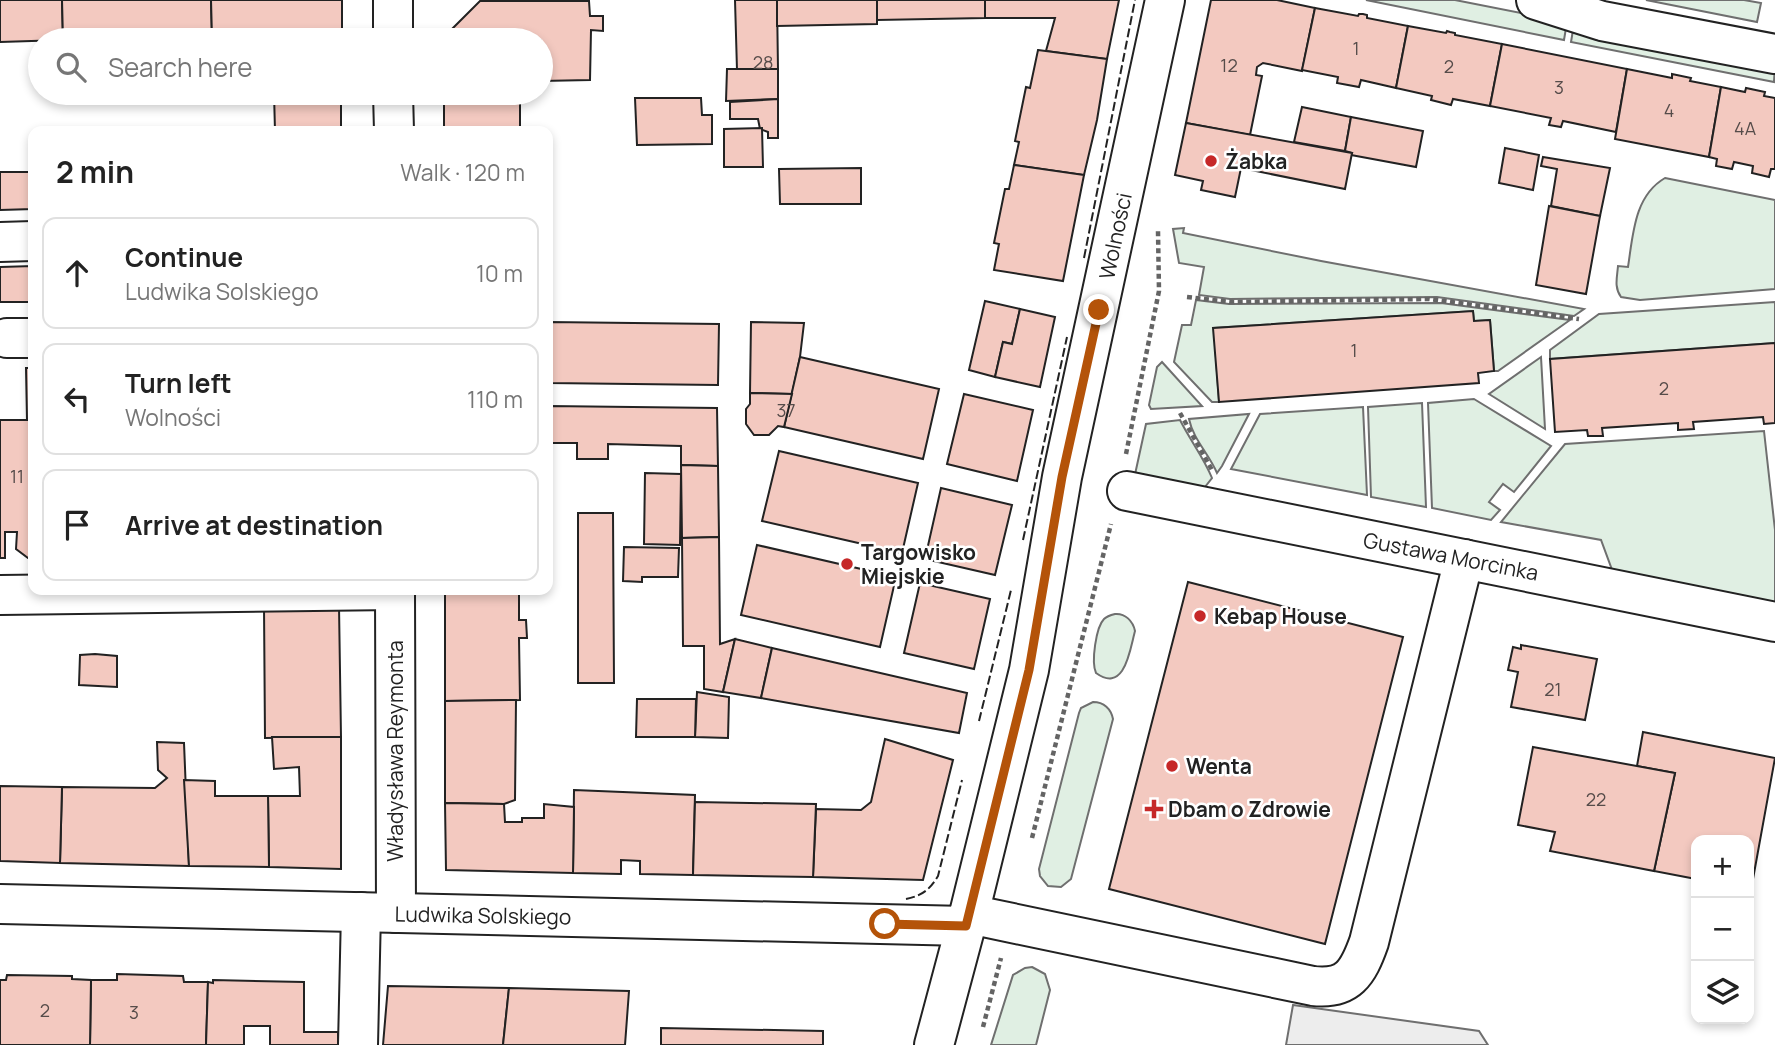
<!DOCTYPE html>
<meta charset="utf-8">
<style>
:root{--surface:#fff;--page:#f6f6f6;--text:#222;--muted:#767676;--line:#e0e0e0}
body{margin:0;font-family:Manrope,sans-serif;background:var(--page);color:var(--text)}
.controls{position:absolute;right:21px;bottom:21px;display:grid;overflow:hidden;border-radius:14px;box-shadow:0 4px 10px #0003}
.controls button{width:63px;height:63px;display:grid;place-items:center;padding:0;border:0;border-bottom:2px solid var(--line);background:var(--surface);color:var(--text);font:35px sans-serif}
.stop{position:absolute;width:21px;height:21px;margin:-16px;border:5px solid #b45309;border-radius:50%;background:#fff}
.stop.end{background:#b45309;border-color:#fff;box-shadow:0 2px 7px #0008}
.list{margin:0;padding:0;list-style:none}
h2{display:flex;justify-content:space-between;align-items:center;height:91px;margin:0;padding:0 28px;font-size:30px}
h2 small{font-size:23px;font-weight:400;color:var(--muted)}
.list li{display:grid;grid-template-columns:46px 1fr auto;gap:21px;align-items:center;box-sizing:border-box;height:112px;margin:0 14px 14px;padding:0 14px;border:2px solid var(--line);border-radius:14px}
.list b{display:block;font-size:26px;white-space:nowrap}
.list p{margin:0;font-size:23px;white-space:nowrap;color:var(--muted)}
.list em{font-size:23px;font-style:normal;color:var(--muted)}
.icon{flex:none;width:38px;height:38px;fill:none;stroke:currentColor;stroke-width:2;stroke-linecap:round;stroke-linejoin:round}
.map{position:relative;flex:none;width:1775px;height:1045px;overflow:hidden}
.search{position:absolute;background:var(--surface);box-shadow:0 4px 10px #0003;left:28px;top:28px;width:525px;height:77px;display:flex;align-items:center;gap:18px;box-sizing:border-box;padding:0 24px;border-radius:38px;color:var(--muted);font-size:26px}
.panel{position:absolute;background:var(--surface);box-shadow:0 4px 10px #0003;left:28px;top:126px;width:525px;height:469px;border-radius:14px}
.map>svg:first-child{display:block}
.green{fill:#e0efe3;stroke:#6f6f6f;stroke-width:2}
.parking{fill:#ededed;stroke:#6f6f6f;stroke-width:2}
.building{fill:#f3c9c0;stroke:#222;stroke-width:2}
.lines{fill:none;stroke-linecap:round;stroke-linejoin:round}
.minor-casing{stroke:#222;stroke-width:42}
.path{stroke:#646464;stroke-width:4.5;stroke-dasharray:5 3.5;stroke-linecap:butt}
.minor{stroke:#fff;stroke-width:38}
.fence{stroke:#222;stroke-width:2;stroke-dasharray:9 3.5;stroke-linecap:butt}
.route{stroke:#b45309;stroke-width:9}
.poi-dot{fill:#c62828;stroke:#fff;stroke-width:2.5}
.labels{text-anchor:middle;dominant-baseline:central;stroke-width:5;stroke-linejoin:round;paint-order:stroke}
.number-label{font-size:18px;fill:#564c4a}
.poi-label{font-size:21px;font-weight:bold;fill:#222;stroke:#fff;text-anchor:start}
.street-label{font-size:21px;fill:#222;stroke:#fff}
</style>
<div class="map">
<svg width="1775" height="1045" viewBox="0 0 1775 1045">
<rect width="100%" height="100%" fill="#fff"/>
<!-- green -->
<g class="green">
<path d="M1366,0h89l112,22 -3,18z"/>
<path d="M1646,0h98l17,3 -4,19z"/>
<path d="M1574,24l201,39 -1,19 -203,-40z"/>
<path d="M1665,178l110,22v89l-135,11 -19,-3c-7,-10 -4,-19 -3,-31l10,1c5,-32 6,-71 37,-89z"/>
<path d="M1184,228l-1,5 138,28 263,48 -10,7 -137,-19 -207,2 -31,-4 5,-28 -25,-4 -6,-34z"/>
<path d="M1196,300l33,4 212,-1 129,17 -72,51h-4l-4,-51 -16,1 -1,-10 -259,17 5,74h-7l-38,-40 8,-37h9z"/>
<path d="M1775,302v41l-225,16v-9l49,-36z"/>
<path d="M1541,357l4,72 -56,-35z"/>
<path d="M1162,362l40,44 -51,3 -2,-4 8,-38z"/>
<path d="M1474,399l77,47 -37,46 -11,-8 -14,18 11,8 -9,10 -59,-12 -4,-105z"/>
<path d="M1422,403l4,104 -55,-10 -3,-90z"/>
<path d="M1363,407l4,88 -136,-26 29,-55z"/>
<path d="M1249,414l-27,52 -5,7c-8,-19 -24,-34 -28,-54z"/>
<path d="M1180,420c10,20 24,38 32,58l-11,14 -67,-13 12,-55z"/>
<path d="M1764,431l11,99v76l-161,-31 -13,-35 -100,-18 64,-78z"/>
<path d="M1115,614c10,-1 18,7 20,17 -5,18 -10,63 -39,42 -5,-11 0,-46 8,-54 3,-3 7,-4 11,-5z"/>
<path d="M1093,702c11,0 18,7 20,17l-42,160 -10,8 -13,-1 -8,-10 -1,-7 40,-156 2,-5z"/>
<path d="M1032,967l13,7 5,16 -14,55h-45l22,-70 12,-7z"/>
</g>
<!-- parking -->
<path class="parking" d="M1293,1005l186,26 9,14h-202z"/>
<!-- building -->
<g class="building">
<path d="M0,0h62l1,40 -63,2z"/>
<path d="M62,0h149l1,38 -149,2z"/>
<path d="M211,0h131v34l-130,4z"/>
<path d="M735,0h42l1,69 -41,1z"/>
<path d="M777,0h100v24l-100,2z"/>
<path d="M877,0h108v18l-108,2z"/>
<path d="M985,0h134l-12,59 -61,-8 9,-33h-70z"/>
<path d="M1211,0h66l38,8 -13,63 -39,-8 -6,4 -1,8 6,1 -12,59 -64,-12z"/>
<path d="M480,1h109l1,15h13v15l-12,-1 -1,50 -49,1v-41h-97v-3z"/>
<path d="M1315,8l43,8 1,-2h4l4,1v3l41,8 -12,62 -35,-8 -2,7 -22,-4 1,-6 -36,-7z"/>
<path d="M1408,26l38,7 1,-2 3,1 5,1v2l47,9 -12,62 -37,-7 -2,6 -20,-5 1,-4 -36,-8z"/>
<path d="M342,34v6h-54v-4z"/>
<path d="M1502,44l125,25 -11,63 -53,-11 -2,6 -12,-2 2,-7 -61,-12z"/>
<path d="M1038,50l69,9 -10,61 -13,55 -70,-10 5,-23 -4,-1 11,-54 4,1z"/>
<path d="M727,69h51v30l-52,2z"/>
<path d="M1627,69l45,9v-4l19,4 -1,3 31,6 -12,70 -94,-18z"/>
<path d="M1721,87l24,5 1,-4 19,4 -1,4 11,2v71h-4l-2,8 -17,-4 1,-7 -19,-4 -2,7 -16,-3 1,-7 -8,-2z"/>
<path d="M274,93h67v38h-66z"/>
<path d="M444,93h76v37l4,1h-80z"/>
<path d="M635,98h66l1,17h10v29l-75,1z"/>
<path d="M778,99v39h-10v-6l-8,-3 -2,-10h-28v-17z"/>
<path d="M1302,107l49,10 -6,34 -51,-9z"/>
<path d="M1351,117l72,14 -7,36 -65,-12 1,-2 -7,-2z"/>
<path d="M1186,123l166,30 -7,36 -104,-21 -6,29 -34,-7 2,-9 -28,-6z"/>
<path d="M762,128l1,39h-39v-38z"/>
<path d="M1505,148l34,7 -6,35 -34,-7z"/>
<path d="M1543,157l67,11 -10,48 -49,-10 6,-37 -16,-3z"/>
<path d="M1014,165l70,10 -21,106 -69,-11 5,-26 -5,-1 11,-54h4z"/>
<path d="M861,168v36h-81l-1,-35z"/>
<path d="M0,172h33v37l-33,1z"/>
<path d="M1549,206l51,10 -14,78 -50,-9z"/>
<path d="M33,266v36h-33v-35z"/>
<path d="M985,301l35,8 -8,35 -9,-2 -8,35 -26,-7z"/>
<path d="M1020,309l35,8 -15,70 -45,-10 8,-35 9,2z"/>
<path d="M1473,311l1,10 16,-1 4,51 -16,2 1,10 -260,19 -6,-74z"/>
<path d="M548,322l171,2 -1,61 -170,-2z"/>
<path d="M751,322l53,1 -4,34 -8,37 -42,-1z"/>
<path d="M1775,343v80l-11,1 -1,-7 -70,5 1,7 -16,1v-7l-76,5 1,8h-15l-1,-6 -32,2 -5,-73z"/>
<path d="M800,357l139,32 -16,70 -139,-32z"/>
<path d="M26,368h7v190h-5l-12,-9 1,-17h-12v26h-5v-138h27z"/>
<path d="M750,393l42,1 -8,33 -6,-1 -9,9h-15l-8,-11v-15l4,-5z"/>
<path d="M964,394l69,16 -16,71 -70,-17z"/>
<path d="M548,406l169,2 1,58 -37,-1v-19l-73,-2v15h-31v-16h-29z"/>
<path d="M779,451l139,32 -16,70 -140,-32z"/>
<path d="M681,465l37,1 1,71 -37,1z"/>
<path d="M645,473l36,1 -1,71 -36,-1z"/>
<path d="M941,488l71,17 -17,70 -70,-16z"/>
<path d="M578,513h35l1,170h-36z"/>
<path d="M719,537l1,107 15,-5 -12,53 -19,-3v-43h-21l-1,-108z"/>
<path d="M757,545l139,32 -16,70 -139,-32z"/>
<path d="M624,547l55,1 -1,29h-36v5l-19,-1z"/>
<path d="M1188,582l215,55 -78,307 -216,-55z"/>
<path d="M920,583l70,16 -16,70 -70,-16z"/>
<path d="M445,590h74v30h7l1,18h-8l1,62 -75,1z"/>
<path d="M264,606h75l2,131 -76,1z"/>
<path d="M735,639l37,9 -11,50 -38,-6z"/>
<path d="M1521,645l76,14 -12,61 -74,-13 7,-35 -10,-2 5,-23 8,2z"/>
<path d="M772,648l195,45 -8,40 -198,-35z"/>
<path d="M95,654l22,2v31l-38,-2 1,-30z"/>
<path d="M697,692l32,5 -1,41 -33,-1z"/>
<path d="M637,699h59l-1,38h-59z"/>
<path d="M516,700l-1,100 -11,4 -59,-1v-102z"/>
<path d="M1643,732l132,26 -24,132 -2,-1v-49h-53v39l-42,-8 21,-98 -38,-7z"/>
<path d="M272,737h69v132l-72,-2 -1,-71h32l-1,-29 -25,2z"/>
<path d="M885,739l68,21 -30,120 -110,-3 3,-68 45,1 10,-8z"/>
<path d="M157,742l27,1 5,123 -129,-3 2,-76 93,1 12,-10 -9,-8z"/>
<path d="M1533,747l142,26 -21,98 -104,-20 5,-19 -37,-7z"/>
<path d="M184,780l31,1v15h53l1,71 -80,-1z"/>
<path d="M0,786l62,1 -2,76 -60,-2z"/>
<path d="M574,790l121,5 -2,80 -53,-1v-13l-19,-1v14l-48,-1z"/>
<path d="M695,802l121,2 -3,73 -120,-2z"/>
<path d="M445,803l59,1 1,18h17v-4h22v-14l30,3 -1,66 -127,-3z"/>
<path d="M117,974l66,2 1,6h24l-2,63h-116l1,-65h26z"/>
<path d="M7,975l65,1v3l19,1 -1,65h-90v-65h6z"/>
<path d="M213,980l91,2v50h34v13h-68v-19h-26v19h-38l2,-63 5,1z"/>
<path d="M388,986l121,2 -6,57h-120z"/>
<path d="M509,988l120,3 -4,54h-122z"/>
<path d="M661,1028l162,3v14h-162z"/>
</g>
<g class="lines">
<!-- minor casing -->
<g class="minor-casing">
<g id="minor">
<path d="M393,0v40"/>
<path d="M1536,0l66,21 173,33"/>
<path d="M393,93l1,38"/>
<path d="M0,242l33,-1"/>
<path d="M7,338h26"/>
<path d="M1127,491l648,131"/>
<path d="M395,590l1,323"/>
<path d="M0,595l395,-5"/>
<path d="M0,904l966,22"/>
<path d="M969,914l344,72c35,4 45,-13 56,-44l95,-383"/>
<path d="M358,1045l3,-133"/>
<path d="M934,1045l35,-131 60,-244 33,-193 103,-477"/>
</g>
</g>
<!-- path -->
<g class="path">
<path d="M1187,297l44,5 198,-3 150,20"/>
<path d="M1180,413l32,57"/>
<path d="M1126,454l33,-163 -1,-60"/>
<path d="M1032,838l79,-314"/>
<path d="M983,1027l18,-69"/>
</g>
<!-- minor -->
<use href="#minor" class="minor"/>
<!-- fence -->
<g class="fence">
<path d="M1084,258l51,-258"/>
<path d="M1023,540l44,-203"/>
<path d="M979,721l32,-131"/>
<path d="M906,899c15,-3 24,-9 32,-23l24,-96"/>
</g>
</g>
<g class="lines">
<!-- route -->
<path class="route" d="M885,924l81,2 63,-256 33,-193 37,-167"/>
</g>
<!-- markers -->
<g class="poi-dot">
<circle cx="1211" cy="161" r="7"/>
<circle cx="847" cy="564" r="7"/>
<circle cx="1200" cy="616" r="7"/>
<circle cx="1172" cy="766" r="7"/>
<path d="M1150.5 798.5h7v7h7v7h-7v7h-7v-7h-7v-7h7z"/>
</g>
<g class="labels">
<!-- number labels -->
<g class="number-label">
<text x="1356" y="48">1</text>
<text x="763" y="62">28</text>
<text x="1229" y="65">12</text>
<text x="1449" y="66">2</text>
<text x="1559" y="87">3</text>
<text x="1669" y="110">4</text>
<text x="1745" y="128">4A</text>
<text x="1354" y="350">1</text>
<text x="1664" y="388">2</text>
<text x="786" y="410">37</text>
<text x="17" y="476">11</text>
<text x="1553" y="689">21</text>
<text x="1596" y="799">22</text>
<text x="45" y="1010">2</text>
<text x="134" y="1012">3</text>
</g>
<!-- poi labels -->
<g class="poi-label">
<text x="1225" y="161">Żabka</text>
<text x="861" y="552">Targowisko<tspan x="861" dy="24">Miejskie</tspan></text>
<text x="1214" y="616">Kebap House</text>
<text x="1186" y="766">Wenta</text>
<text x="1168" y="809">Dbam o Zdrowie</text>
</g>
<!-- street labels -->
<g class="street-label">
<text transform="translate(1115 236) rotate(-78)">Wolności</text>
<text transform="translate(1451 556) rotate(11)">Gustawa Morcinka</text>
<text transform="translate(395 751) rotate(-90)">Władysława Reymonta</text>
<text transform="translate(483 915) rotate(1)">Ludwika Solskiego</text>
</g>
</g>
</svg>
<div class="controls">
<button>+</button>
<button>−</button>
<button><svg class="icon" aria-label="layers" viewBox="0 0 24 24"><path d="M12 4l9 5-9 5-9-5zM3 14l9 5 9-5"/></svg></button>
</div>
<div class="stop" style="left:885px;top:924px"></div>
<div class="stop end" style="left:1099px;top:310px"></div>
<div class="search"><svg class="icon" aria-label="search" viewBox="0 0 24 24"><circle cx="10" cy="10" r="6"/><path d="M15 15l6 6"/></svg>Search here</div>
<section class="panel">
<h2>2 min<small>Walk · 120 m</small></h2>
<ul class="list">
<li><svg class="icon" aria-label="ahead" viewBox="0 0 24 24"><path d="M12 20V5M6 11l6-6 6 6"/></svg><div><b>Continue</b><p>Ludwika Solskiego</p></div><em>10 m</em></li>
<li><svg class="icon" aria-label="left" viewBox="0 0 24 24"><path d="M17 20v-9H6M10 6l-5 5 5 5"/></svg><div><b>Turn left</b><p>Wolności</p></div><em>110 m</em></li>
<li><svg class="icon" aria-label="arrive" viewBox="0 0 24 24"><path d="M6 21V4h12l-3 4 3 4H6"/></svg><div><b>Arrive at destination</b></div></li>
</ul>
</section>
</div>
